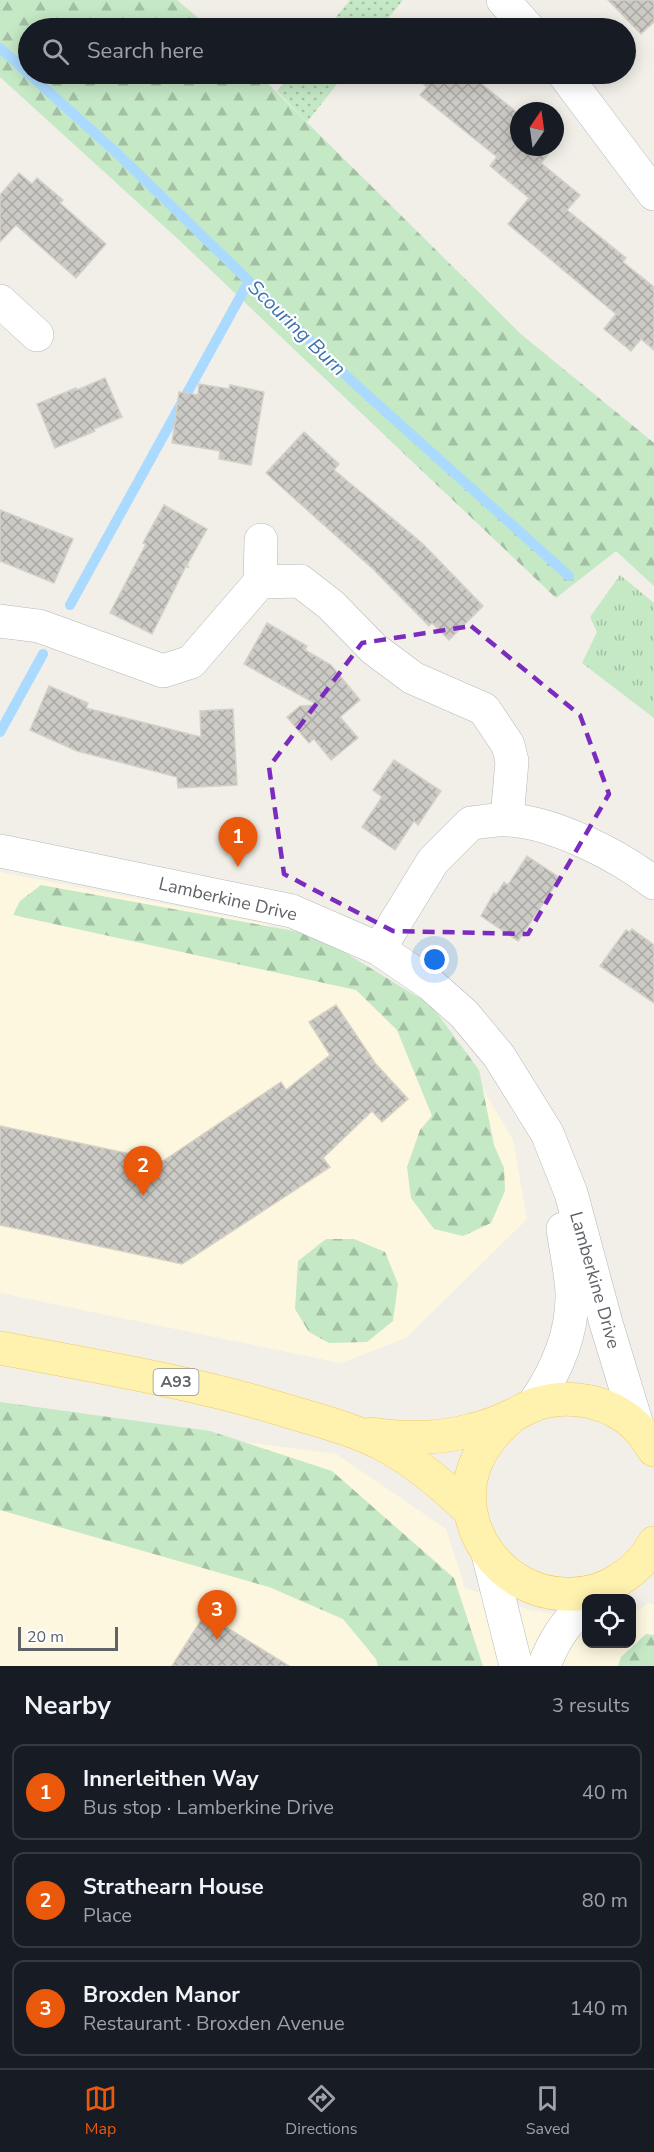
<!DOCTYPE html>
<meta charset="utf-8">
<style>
:root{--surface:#171b24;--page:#20242c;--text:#f1f3f6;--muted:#9ea1a6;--line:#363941;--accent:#ea580c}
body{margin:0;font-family:"Nunito Sans",sans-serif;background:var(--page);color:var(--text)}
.controls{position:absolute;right:18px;bottom:18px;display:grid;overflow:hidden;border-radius:12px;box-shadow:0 3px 15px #0003}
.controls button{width:54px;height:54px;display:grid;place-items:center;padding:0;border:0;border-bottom:2px solid var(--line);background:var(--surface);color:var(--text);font:30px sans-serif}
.compass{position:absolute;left:510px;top:102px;width:54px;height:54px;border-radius:50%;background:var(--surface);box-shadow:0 3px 15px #0003;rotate:13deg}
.scale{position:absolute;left:18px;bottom:15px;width:100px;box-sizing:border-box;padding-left:6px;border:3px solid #5f6368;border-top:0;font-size:16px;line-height:21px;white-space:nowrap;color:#5f6368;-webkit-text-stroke:4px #fff;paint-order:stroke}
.you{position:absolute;left:435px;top:960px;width:21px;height:21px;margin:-15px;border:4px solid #fff;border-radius:50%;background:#1a73e8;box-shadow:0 0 0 9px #1a73e833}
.badge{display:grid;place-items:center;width:39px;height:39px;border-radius:50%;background:var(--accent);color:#fff;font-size:20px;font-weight:700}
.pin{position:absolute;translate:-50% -50px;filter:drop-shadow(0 2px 3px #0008)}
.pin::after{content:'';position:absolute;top:32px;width:21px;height:18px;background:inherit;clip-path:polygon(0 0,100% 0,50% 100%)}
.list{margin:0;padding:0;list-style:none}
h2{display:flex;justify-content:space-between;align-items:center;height:78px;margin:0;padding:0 24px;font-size:26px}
h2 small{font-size:20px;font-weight:400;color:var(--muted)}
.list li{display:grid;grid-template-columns:39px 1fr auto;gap:18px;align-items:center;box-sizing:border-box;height:96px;margin:0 12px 12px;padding:0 12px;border:2px solid var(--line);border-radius:12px}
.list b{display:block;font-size:22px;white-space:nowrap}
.list p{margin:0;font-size:20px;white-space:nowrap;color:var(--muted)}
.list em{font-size:20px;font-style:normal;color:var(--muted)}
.icon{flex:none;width:33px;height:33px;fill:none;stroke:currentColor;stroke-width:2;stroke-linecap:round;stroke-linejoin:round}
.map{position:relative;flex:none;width:654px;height:1666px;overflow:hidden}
.search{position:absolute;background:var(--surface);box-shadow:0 3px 15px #0003;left:18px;right:18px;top:18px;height:66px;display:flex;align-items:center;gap:15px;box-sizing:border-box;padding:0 21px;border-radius:33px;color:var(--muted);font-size:22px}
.sheet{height:402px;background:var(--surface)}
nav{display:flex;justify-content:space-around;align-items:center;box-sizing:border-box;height:84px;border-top:2px solid var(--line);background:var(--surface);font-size:16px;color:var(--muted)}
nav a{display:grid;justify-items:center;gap:3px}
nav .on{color:var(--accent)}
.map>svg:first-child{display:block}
.commercial{fill:#fef7e0}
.grass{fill:url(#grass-dots)}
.forest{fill:url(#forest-firs)}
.park{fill:url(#park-tufts)}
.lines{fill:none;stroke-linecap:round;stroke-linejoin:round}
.stream{stroke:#aadaff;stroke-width:10}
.building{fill:url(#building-cross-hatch);stroke:#d6d1c6;stroke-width:1.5}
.minor-casing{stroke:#b5b8bc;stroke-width:34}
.major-casing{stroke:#f2c960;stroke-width:34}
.minor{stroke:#fff;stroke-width:33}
.major{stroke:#fff2af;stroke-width:33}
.marked{fill:none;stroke:#7b2cbf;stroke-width:4.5;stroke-dasharray:12 8;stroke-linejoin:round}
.labels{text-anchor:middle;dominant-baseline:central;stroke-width:4.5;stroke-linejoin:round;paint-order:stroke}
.shield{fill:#fff;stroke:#8f9295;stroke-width:1.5}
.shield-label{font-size:16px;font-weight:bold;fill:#5f6368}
.street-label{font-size:18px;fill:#5f6368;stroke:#fff}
.water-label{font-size:20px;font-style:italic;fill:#4174aa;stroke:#fff}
</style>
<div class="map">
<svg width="654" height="1666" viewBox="0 0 654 1666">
<defs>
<pattern id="grass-dots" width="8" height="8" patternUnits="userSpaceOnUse" patternTransform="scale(1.5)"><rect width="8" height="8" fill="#c5e8c5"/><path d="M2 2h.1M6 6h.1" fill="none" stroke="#a3c0a4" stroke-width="1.8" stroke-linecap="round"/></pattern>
<pattern id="forest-firs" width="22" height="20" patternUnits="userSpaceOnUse" patternTransform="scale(1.5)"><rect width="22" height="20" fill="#c5e8c5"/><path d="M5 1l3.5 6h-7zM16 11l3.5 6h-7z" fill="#a3c0a4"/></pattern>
<pattern id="park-tufts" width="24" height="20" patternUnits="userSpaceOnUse" patternTransform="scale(1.5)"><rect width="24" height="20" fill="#c5e8c5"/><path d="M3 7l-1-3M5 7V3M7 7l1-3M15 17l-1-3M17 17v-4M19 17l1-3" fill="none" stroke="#a3c0a4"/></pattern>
<pattern id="building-cross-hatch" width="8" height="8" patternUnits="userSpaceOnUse" patternTransform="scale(1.5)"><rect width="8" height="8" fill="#cccac5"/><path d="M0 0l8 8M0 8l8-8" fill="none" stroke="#a9a8a4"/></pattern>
</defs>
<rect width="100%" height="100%" fill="#f1efe8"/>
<!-- commercial -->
<g class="commercial">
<path d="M0,872l266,52 83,38 116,97 48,81 14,79 -121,119 -65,25 -341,-70z"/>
<path d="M0,1410l336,44 110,75 19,59 65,22 56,9v25h46v-29l17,-12 5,2v61h-654z"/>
</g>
<!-- grass -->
<g class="grass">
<path d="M350,0h53l-23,28h-53z"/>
<path d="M291,74h54l-38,48 -30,-31z"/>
</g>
<!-- forest -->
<g class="forest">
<path d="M0,0h177l33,28h-182v46h230l264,261 132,108v143l-38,-35 -60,47 -377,-358 -179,-163z"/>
<path d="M41,885l275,50 115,70 48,65 15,75 10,23 1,23 -14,32 -28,13 -29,-7 -23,-31 -4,-31 13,-37 12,-14 -35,-86 -41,-40 -343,-75 7,-14z"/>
<path d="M326,1239h28l31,13 13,32 -5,37 -26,21 -38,1 -20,-11 -14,-23 3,-48z"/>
<path d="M0,1402l210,29 122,40 122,107 29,88h-105l-2,-7 -33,-40 -74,-32 -269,-77z"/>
<path d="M646,1634l8,1v31h-36l3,-9z"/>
</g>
<!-- park -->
<path class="park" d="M620,575l34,28v115l-72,-55 15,-31 -7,-15z"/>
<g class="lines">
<!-- stream -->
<g class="stream">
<path d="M0,48l28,25"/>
<path d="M29,74l90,81 235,228 215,193"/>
<path d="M70,605l179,-324"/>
<path d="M0,732l43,-78"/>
</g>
</g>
<!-- building -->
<g class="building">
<path d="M608,0h46v22l-13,12z"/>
<path d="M410,74h59l50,40v33h35l-13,16 39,32 -13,15 59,48 -3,4 31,25v63l-13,-11 -10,12 -27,-22 12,-15 -108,-90 21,-26 -39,-32 7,-9 -77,-62 7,-8z"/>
<path d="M19,173l13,11 5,-6 26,22 -3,3 46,41 -30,34 -60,-53 -16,17v-47z"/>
<path d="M105,378l17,39 -28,12 1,2 -40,17 -18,-44 39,-16 1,2z"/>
<path d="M199,384l30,5 1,-4 34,7 -13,73 -32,-6 1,-8 -48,-8 7,-51 19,3z"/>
<path d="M304,432l35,32 -5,6 88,73 61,63 -34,34 -17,-17 -3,3 -56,-57 -107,-96z"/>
<path d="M164,505l43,24 -20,36 2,3 -3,-2 -34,68 -42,-21 36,-69 -3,-1z"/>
<path d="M0,510l73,29 -19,44 -54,-22z"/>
<path d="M267,623l40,23 -2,4 26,15 29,35 -20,17 18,21 -27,22 -17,-21 -5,4 -22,-26 13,-11 18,-1 -74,-41z"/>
<path d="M49,686l39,17 -2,5 115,29 -1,-26 33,-2 4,76 -59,3 -1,-11 -100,-26 -47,-21z"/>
<path d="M394,760l47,31 -23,34 -4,-4 -19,29 -33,-23 20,-30 -9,-7z"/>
<path d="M527,856l33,22 -42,63 -37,-25 13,-23 2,2 8,-13 4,3z"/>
<path d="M632,929l22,16v58l-54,-37 26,-36 4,2z"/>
<path d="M336,1005l39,58 33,36 -26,23 -10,-11 -49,47 7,9 -148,97 -182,-39v-99l163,35 118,-79 5,8 44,-35 -21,-33z"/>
<path d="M205,1614l84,52h-117z"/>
</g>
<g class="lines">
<!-- minor casing -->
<g class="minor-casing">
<g id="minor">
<path d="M503,0l25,28"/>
<path d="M564,74l90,120"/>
<path d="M0,301l37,34"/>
<path d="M260,582l1,-42"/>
<path d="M0,621l39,5 124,45 28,-9 69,-80 40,-1 31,24 43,44 39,29 71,31 24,36 4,16 -5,58"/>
<path d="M0,851l292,60 87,38 50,34 35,31 35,42 48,77 24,60 35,130 32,105"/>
<path d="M379,949l54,-88 38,-38c12,-1 25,-4 37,-3 45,2 110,35 146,63"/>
<path d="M533,1405c23,-33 40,-71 39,-112 -1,-21 -6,-43 -9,-64"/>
<path d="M488,1554l28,112"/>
<path d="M544,1666c10,-26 21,-43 42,-62"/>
</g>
</g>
<!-- major casing -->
<g class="major-casing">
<g id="major">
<path d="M0,1348c99,19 198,35 294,65 30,9 61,17 90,32 32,17 60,41 86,66"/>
<path d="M511,1417c-16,14 -30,30 -37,51 -20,60 28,124 90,126 20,1 39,-3 56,-15 14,-9 26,-20 34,-36"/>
<path d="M372,1434c33,5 68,5 100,-4 13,-3 27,-8 39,-14 8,-3 16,-9 25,-12 35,-11 75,-3 102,24 6,6 11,15 16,22"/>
</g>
</g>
<!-- minor -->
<use href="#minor" class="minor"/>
<!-- major -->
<use href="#major" class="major"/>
</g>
<!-- marked area -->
<path class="marked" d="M471,626l109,89 29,79 -81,140 -135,-3 -109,-57 -15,-107 93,-124z"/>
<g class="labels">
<!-- shield labels -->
<rect class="shield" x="153.5" y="1369" width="45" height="26" rx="4.5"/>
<g class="shield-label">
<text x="176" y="1382">A93</text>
</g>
<!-- street labels -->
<g class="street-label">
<text transform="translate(228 899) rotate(13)">Lamberkine Drive</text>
<text transform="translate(595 1280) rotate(74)">Lamberkine Drive</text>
</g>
<!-- water labels -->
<g class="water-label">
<text transform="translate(297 328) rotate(44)">Scouring Burn</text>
</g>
</g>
</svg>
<div class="controls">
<button><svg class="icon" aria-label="locate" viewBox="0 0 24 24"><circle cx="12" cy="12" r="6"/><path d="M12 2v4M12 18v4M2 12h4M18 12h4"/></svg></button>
</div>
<svg class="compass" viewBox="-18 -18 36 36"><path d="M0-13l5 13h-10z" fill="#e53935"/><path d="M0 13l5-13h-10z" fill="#9ea1a6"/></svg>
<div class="scale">20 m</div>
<div class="you"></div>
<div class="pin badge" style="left:238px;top:867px">1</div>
<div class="pin badge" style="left:143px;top:1196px">2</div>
<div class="pin badge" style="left:217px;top:1640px">3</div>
<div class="search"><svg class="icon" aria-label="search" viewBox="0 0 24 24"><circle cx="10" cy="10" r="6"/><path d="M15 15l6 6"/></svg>Search here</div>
</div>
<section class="sheet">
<h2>Nearby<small>3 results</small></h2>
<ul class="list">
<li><span class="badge">1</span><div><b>Innerleithen Way</b><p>Bus stop · Lamberkine Drive</p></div><em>40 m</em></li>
<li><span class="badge">2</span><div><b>Strathearn House</b><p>Place</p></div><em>80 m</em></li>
<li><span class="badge">3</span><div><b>Broxden Manor</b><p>Restaurant · Broxden Avenue</p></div><em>140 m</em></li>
</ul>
</section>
<nav>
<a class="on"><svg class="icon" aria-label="map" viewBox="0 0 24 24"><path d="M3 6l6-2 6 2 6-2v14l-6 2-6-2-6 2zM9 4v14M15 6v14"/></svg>Map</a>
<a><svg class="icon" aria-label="directions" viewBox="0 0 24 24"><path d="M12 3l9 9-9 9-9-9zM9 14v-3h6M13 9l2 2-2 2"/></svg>Directions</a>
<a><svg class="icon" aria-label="saved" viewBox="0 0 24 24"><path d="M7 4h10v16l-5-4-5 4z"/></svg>Saved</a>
</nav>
